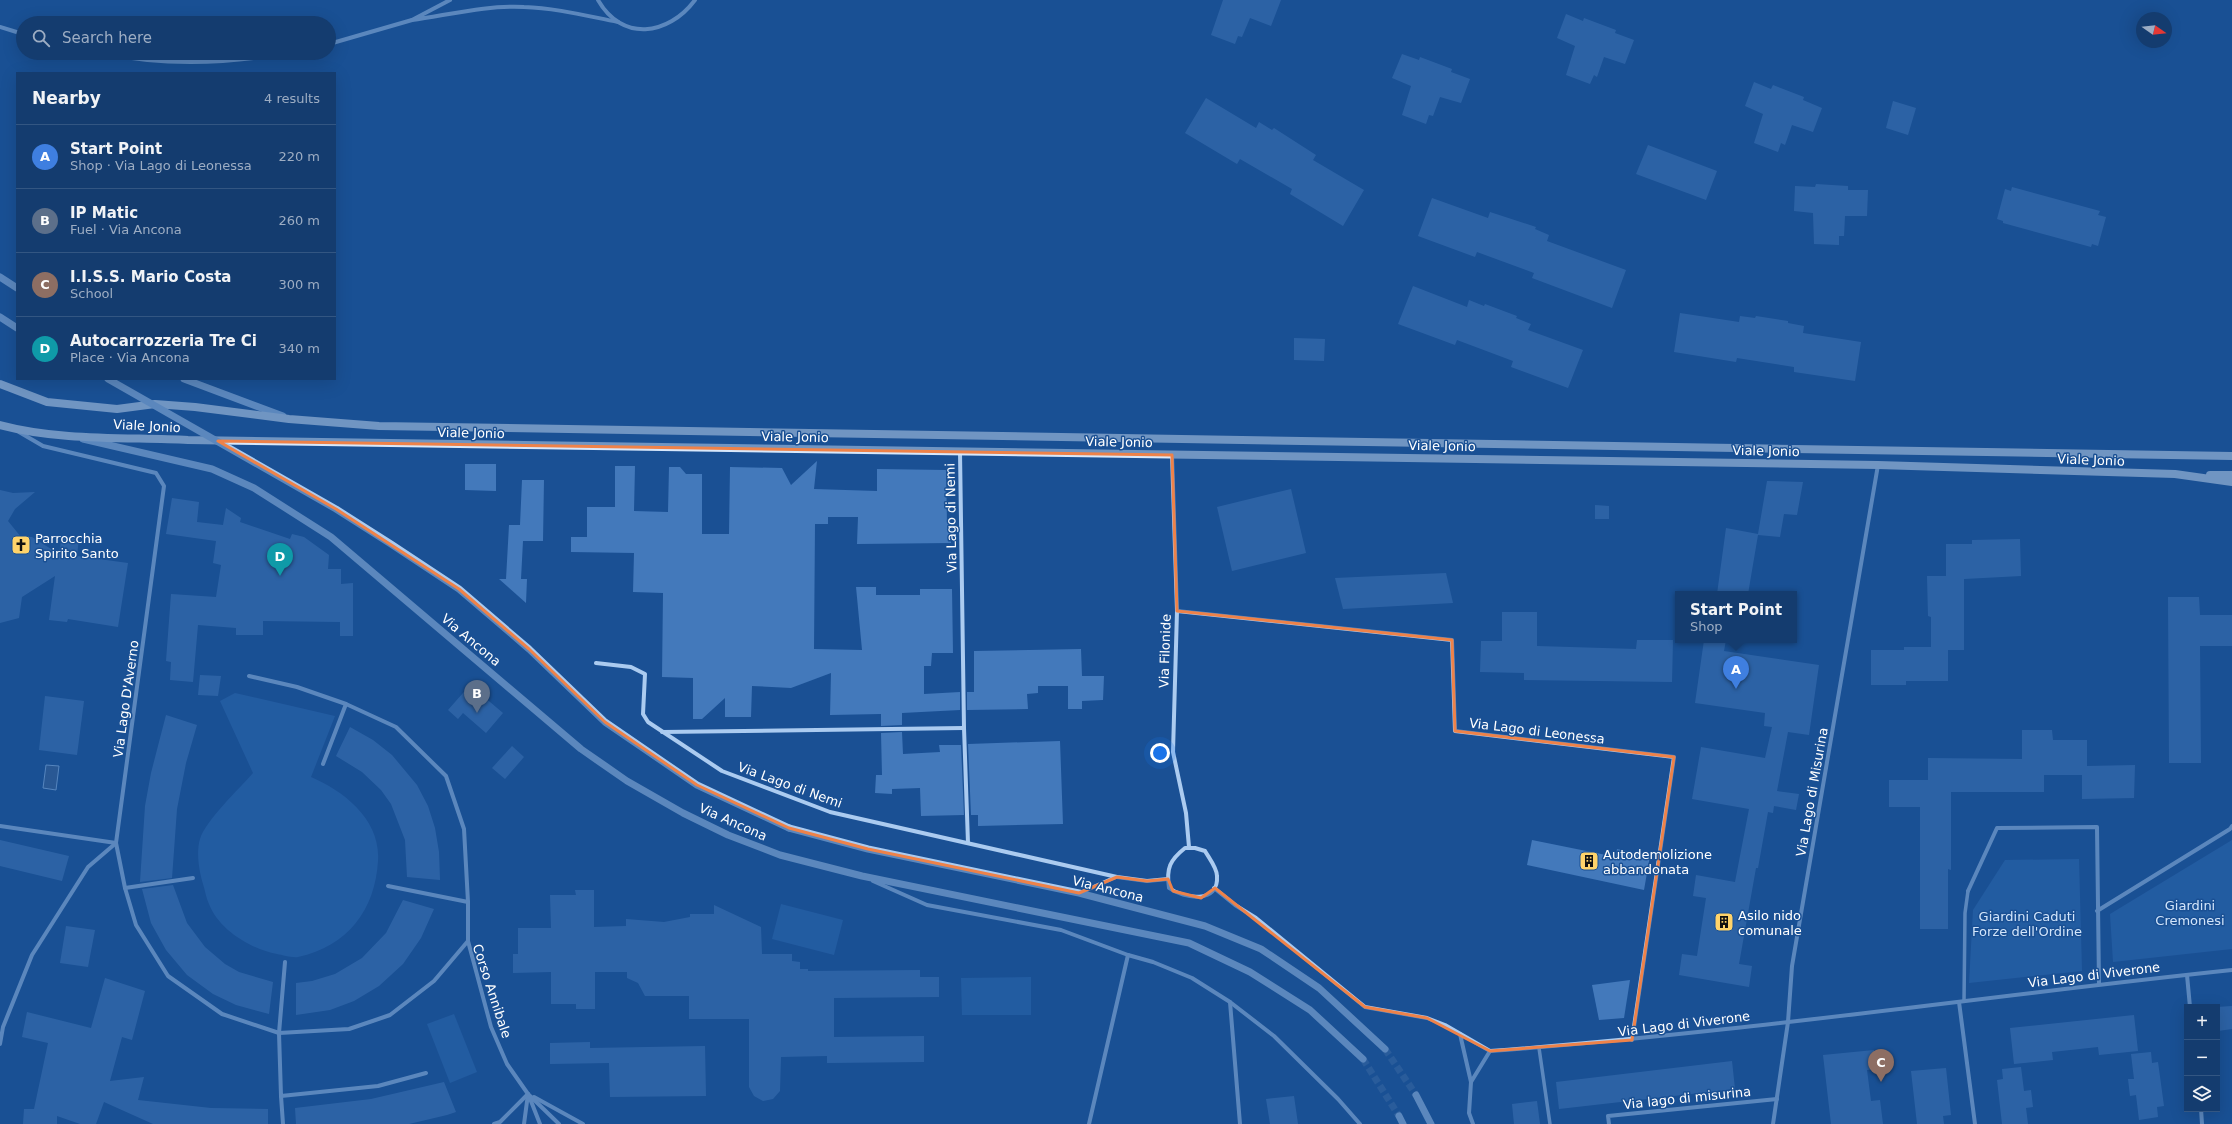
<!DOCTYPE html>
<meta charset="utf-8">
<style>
:root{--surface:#143c6f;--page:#1d4374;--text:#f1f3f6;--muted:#9dadc3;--line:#335682;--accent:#8bbbb9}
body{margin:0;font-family:"DejaVu Sans",sans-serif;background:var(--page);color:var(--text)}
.controls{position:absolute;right:12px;bottom:12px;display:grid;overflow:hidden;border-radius:0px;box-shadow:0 4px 16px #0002}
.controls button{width:36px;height:36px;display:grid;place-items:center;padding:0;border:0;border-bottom:1px solid var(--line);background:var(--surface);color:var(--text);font:20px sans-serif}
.compass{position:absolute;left:2136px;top:12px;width:36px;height:36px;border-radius:50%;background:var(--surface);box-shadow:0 4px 16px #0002;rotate:104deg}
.you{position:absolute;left:1160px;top:753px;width:14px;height:14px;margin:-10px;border:3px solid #fff;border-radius:50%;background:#1a73e8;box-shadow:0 0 0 6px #1a73e833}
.badge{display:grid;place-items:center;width:26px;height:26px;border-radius:50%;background:var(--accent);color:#fff;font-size:13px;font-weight:700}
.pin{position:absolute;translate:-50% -33px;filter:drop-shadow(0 1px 2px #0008)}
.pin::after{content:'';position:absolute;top:21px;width:14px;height:12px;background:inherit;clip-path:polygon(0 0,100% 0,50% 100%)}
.popup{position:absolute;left:1675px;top:591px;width:122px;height:52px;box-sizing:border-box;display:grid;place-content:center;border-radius:0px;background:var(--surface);filter:drop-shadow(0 1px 3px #0005);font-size:13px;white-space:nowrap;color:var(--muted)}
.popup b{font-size:15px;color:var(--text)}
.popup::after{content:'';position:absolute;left:50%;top:100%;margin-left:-8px;border:8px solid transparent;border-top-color:var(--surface)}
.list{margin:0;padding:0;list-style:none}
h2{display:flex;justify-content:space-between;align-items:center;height:52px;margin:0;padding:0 16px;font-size:17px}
h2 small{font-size:13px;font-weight:400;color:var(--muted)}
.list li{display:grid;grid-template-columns:26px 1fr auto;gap:12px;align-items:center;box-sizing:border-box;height:64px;padding:0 16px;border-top:1px solid var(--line)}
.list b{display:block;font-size:15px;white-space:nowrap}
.list p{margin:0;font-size:13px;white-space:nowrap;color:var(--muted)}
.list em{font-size:13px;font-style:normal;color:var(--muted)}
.icon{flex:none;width:22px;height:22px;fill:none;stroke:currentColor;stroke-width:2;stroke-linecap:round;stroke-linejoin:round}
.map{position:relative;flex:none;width:2232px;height:1124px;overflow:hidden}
.search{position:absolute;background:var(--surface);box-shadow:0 4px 16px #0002;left:16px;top:16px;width:320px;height:44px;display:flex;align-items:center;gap:10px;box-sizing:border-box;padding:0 14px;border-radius:22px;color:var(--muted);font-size:15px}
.panel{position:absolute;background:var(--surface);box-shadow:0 4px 16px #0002;left:16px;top:72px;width:320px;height:308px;border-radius:0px}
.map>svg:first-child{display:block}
.green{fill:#2e6ab2}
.water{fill:#3c6394;stroke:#9ec5f2}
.building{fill:#4379bb}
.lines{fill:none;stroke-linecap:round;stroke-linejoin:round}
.tertiary-tunnel{stroke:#3c6aa4;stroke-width:7;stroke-dasharray:7 3.5;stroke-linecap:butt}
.pedestrian{stroke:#abcbf0;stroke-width:3.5}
.minor{stroke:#abcbf0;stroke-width:4}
.tertiary{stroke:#abcbf0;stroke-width:7}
.secondary{stroke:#d9e8fb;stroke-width:8}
.tertiary-bridge{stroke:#abcbf0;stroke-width:7}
.marked{fill:none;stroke:#ee8249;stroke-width:3;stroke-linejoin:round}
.labels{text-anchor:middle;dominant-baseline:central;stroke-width:3;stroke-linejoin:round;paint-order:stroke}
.street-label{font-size:13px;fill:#fff;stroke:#1a5094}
.poi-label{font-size:13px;fill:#fff;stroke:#1a5094;text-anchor:start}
.park-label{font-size:13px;fill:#d2e5fb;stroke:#1a5094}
</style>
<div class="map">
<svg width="2232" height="1124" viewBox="0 0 2232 1124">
<rect width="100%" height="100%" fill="#1a5094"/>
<!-- green -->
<g class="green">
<path d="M235,693l100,23 -24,61c33,14 70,43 67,84 -3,49 -30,85 -80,96 -6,1 -15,-2 -21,-3 -26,-5 -58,-24 -68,-50 -3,-6 -4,-14 -6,-20 -4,-13 -7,-32 -3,-45 6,-19 39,-50 53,-66l-33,-72z"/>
<path d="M2232,840v109l-119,13 -3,-48z"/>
<path d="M2079,859l3,112 -113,12 4,-73 32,-50z"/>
<path d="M781,904l62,16 -9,35 -62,-16z"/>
<path d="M1031,977v38h-69l-1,-37z"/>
<path d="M454,1014l23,58 -27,11 -23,-59z"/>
</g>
<!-- water -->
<path class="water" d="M46,765l13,1 -3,24 -13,-2z"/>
<!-- building -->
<g class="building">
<path d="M1223,0h58l-10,26 -21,-8 -8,19 -4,-1 -3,8 -24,-9z"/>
<path d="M1566,14l17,7 1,-3 32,12 -1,3 19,7 -9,24 -21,-7 -7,20 -3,-2 -4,9 -24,-9 9,-29 -18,-8z"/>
<path d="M1402,54l17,6 1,-3 32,12 -1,3 19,7 -9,24 -21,-6 -7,19 -4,-1 -3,9 -24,-9 9,-29 -19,-8z"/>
<path d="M1754,82l17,7 2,-4 31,12 -1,3 19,8 -9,24 -21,-7 -7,20 -4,-2 -3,9 -24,-9 9,-29 -18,-8z"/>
<path d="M1206,98l50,30 3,-6 13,8 2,-2 42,27 -3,5 51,30 -21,36 -53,-32 2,-5 -52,-30 -3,5 -52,-31z"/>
<path d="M1893,101l23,7 -8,27 -22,-7z"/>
<path d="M1648,145l69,26 -11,29 -70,-26z"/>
<path d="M1816,184l32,2v4h20l-1,26h-22l-1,20h-5v9l-25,-1 -1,-31 -19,-2 1,-25 20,1z"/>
<path d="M2012,187l88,24 -2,4 8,2 -8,29 -6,-2 -1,3 -88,-24v-2l-6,-2 8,-30 6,2z"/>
<path d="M1432,198l56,20 2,-6 46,15 -1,2 14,6 -2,6 79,29 -14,38 -80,-30 2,-5 -57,-21 -2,5 -57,-21z"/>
<path d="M1413,286l54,21 2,-7 15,6 1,-2 32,12 -1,2 15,6 -3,6 55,20 -15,38 -57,-21 2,-6 -56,-21 -2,5 -57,-21z"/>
<path d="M1680,313l59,9 1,-6 15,2 1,-2 32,5v2l16,3 -1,7 58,9 -6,39 -61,-9v-5l-57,-9 -1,4 -62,-10z"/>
<path d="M1294,338l31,1 -1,22 -30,-1z"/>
<path d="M817,461l-3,28 63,2v-22l69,1 1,53h4v20l-94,1 1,-27h-30v7h-13l-1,125 48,1 -6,-63h20v8h44v-6h32l1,64h-21l-1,13h-7v28l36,-2v18l-58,3v12l-21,1v-12l-51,1 1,-42 -40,15 -39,-2 -1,31h-26v-19l-23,21h-9v-41l-31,-1 1,-84 -30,-1 1,-39 -63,-1v-15h16v-30h28v-41h20l-1,45 34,1 1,-45h11l6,7h16v60h27l1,-67 52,1 9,17z"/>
<path d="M465,464h31v27l-31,-1z"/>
<path d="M522,480h22l-1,61h-20l-2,38h6l-1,24 -27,-24h7l3,-54h11z"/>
<path d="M1767,481l36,1 -6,33 -13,-1 -4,23 -22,-2 -10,59h-31l9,-66 32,6z"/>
<path d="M1291,489l15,64 -74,18 -15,-64z"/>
<path d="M0,490l13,3 22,-1 -20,17 -7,12 13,16h11l27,17 3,-19 17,3 -2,18 51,7 -10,64 -50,-8 -1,3 -18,-2 6,-44 -33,21 -3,21 -19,5z"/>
<path d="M172,498l27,4 -2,20 26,3 3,-17 15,10 -1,4 50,17 2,-5 12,3 25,18 -1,14h13v15l12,-1v53h-13v-14l-77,-1v14h-27v-7l-38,-3 -5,57 -23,-2 1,-18 -5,-1 5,-67 45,3 5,-32 -8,-2 3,-22 -50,-7z"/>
<path d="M1595,505l14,1v13h-14z"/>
<path d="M2020,539l1,37 -57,3v71h-16v31h-42v4h-35v-35h33v-3h27v-30l-3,-1 -1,-40h19v-32h26v-4z"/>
<path d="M1446,573l7,30 -110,6 -8,-31z"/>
<path d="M2168,597h31l1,18h32v31h-32l1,117h-32z"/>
<path d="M1502,612h35v34l99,3 1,-9h36l-1,42 -148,-2v-7l-44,-1 1,-31h21z"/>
<path d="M1704,640h22l-2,11 95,14 -10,70 -21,-3 -11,59 22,3 -3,16 -22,-4 -1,7 -5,-1 -10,56h-2l-17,96 13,2 -3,21 -70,-12 3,-21 15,2 9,-58 -13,-2 3,-21 39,7 14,-73 -57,-10 9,-52 64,11 7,-31 -8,-1 1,-13 -70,-10z"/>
<path d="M1081,649l1,27h22l-1,24 -21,1v8h-14v-23h-30v7l-11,1 1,15 -61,1v-18h7v-41z"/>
<path d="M200,675l21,1 -3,20 -20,-1z"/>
<path d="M470,685l33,28 -17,20 -23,-20 -5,6 -10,-9z"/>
<path d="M45,696l39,5 -7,54 -38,-5z"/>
<path d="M166,715l31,10 -11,38 -9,46 -5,69 -32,4 5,-76 6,-33z"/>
<path d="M350,727l23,13 19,15 25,30 11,21 7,22 4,24 1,28 -33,-3 -2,-37 -14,-36 -10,-14 -19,-18 -26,-16z"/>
<path d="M2022,730h30l1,10h34v26l48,-1 -1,33 -52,1v-24h-38v17h-93v78l-3,-1v60h-28v-122h-31v-27h39v-22l94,1z"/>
<path d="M902,732l1,22 37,-2 -1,-7h22l3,70 -43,1 -1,-28 -28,1v5l-17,-1 1,-18h6l-1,-42z"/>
<path d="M1060,741l3,83 -85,2v-11h-7l-3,-71z"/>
<path d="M512,746l12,11 -19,22 -13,-11z"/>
<path d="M0,840l69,16 -7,25 -62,-15z"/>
<path d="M1532,840l84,17 1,-8 33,7 -6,34 -117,-25z"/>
<path d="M173,885l14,38 18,24 20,17 14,8 34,10 -4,32 -33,-9 -23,-11 -26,-19 -21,-25 -15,-27 -9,-34z"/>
<path d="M575,890h19v37l32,-1v-7l38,3 26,-5v-3h24v-9l47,22 1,27h30v7l8,1v7h8v2l112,-1v7h19v20l-105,1v39l90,-1v26l-97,1v-7l-46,1 -1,34 -7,8 -10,2 -9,-5 -5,-9v-68h-60v-23h-44l-7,-13 -11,-5v-6h-32v37h-19v-5h-25v-32l-38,1v-19h5v-26h33l-1,-33h26z"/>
<path d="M403,900l31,9 -13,29 -18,26 -24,22 -25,15 -24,9 -34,5v-32l16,-2 23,-7 27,-16 24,-25z"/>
<path d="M66,926l29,4 -7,37 -28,-4z"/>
<path d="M105,978l40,13 -13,49 -10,-3 -12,44 34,-4 -6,23 73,8 57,1v15h-115l-49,-22 -8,22h-16l-23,-8v8h-34l1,-15h10l14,-66 -26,-6 5,-25 64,16z"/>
<path d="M1630,980l-6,38 -25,2 -7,-35z"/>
<path d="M2232,1006v23l-14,2 -1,-24z"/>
<path d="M2134,1015l4,36 -39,4 -1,-8 -46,5 1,8 -39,4 -4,-36z"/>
<path d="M590,1042v6l115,-2 1,50 -96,1 -1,-34 -59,1v-21z"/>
<path d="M1874,1050l3,19 -10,1 4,31 9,-1 3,24h-52l-8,-69z"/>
<path d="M2151,1052l1,11 6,-1 6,44 -7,1 1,10 -19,3 -3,-25 -6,1 -2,-17h6l-3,-25z"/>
<path d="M1732,1061l3,28 -176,20 -3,-27z"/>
<path d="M2021,1067l3,24 7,-1 2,17 -7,1 2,16h-26l-5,-44 6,-1 -1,-10z"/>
<path d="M1946,1068l5,47 -8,1 1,8h-27l-6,-53z"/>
<path d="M444,1082l12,30 -9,3 -38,9h-113l-1,-16 76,-9z"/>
<path d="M1294,1096l4,28h-28l-4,-25z"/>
<path d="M1537,1101l3,23h-26l-2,-20z"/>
</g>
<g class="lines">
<!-- tertiary-tunnel -->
<g class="tertiary-tunnel">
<path d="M1385,1049l31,46"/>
<path d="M1363,1059l36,57"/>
</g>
<!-- pedestrian -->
<g class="pedestrian">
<path d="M1964,1001l1,-88 3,-22"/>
<path d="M1539,1048l11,76"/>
</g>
<!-- minor -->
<g class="minor">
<path d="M450,0l-38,20c36,-5 75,-15 112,-13 32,1 63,9 94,15"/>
<path d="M598,0c24,42 70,36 97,0"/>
<path d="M0,27l23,7"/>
<path d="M329,44l83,-24"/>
<path d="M103,53c60,13 123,11 184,0"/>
<path d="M19,432l24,14 113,27 8,13 -48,357 9,45 11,37 32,51 54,38 57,19 70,-4 41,-14 44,-34 34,-40"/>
<path d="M960,452l4,276 4,115"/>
<path d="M1172,455l5,156 -4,141 13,61 3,34"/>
<path d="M1177,611l275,29 3,91 219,26 -42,283"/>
<path d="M596,663l35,4 14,7 -2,40 5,8 74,49 108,41 287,65 30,4 21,-2"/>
<path d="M249,676l48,11 49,17 50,23 50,49 18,53 4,73v39l23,86 16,37 21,30 31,30"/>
<path d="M662,732l302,-4"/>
<path d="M323,764l23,-60"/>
<path d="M0,826l116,17"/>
<path d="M1185,848h10l10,3c4,7 12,17 12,25 2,28 -33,23 -48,12 -3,-20 1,-28 16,-40z"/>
<path d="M873,881l54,24 134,25 67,25 25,7 39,16 38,24 44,34 64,63 22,25"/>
<path d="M388,886l80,16"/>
<path d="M125,888l68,-10"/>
<path d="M1214,888l21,17 21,13 109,89 62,11 18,7 45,26"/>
<path d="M1968,891l29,-63 100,-1 2,157"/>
<path d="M1080,893l36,-16"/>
<path d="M2097,911l133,-82 2,-3"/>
<path d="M285,962l-6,71 2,63 97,-10 48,-13"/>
<path d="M2187,975l3,32"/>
<path d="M1230,1002l10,122"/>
<path d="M1959,1002l16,122"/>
<path d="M1460,1034l11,48"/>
<path d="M0,1044l3,-17 29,-72 56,-88 28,-24"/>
<path d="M1490,1051c248,-18 495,-55 742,-81"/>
<path d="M281,1096l2,28"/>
<path d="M529,1096l11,28"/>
<path d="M534,1097l49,27"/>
<path d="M2201,1109l1,15"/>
<path d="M494,1124l6,-2 28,-28"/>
<path d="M524,1124l4,-30"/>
<path d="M1089,1124l39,-169"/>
<path d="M1473,1124l-4,-11 2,-31 19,-31"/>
<path d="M1609,1124l-1,-8 169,-17"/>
<path d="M1773,1124l15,-102 4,-56 86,-501"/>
</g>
<!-- tertiary -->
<g class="tertiary">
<path d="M0,277l17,11"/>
<path d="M0,317l17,11"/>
<path d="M184,379l99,37"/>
<path d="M83,439l129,30 42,19 77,49 250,212 46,32 56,32 45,22 52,20 82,21 327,67 61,29 60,38 53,49"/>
<path d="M789,828l79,21 211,44 126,33 56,23 58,39 66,61"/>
<path d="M1416,1095l15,29"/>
<path d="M1399,1116l4,8"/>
</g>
<!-- secondary -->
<g class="secondary">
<path d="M0,384l47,18 70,7 38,-5 40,3 94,12 90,7 1853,30"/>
<path d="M0,425c60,16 127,12 188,15l1690,25 297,9 57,8"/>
<path d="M2210,475h22"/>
</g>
<!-- tertiary-bridge -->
<path class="tertiary-bridge" d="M108,379l228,130 55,35 68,45 70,60 76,73 92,63 92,43"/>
</g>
<!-- marked area -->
<path d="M0 0H2232V1124H0ZM218,441l954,14 5,156 275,29 3,91 219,26 -42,283 -142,11 -63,-33 -62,-11 -150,-119 -14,10 -28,-7 -5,-12 -21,2 -30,-4 -38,16 -211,-44 -79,-21 -92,-43 -92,-63 -76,-73 -70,-60 -123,-80z" fill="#1a5094" fill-opacity=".55" fill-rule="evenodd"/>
<path class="marked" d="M218,441l954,14 5,156 275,29 3,91 219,26 -42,283 -142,11 -63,-33 -62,-11 -150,-119 -14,10 -28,-7 -5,-12 -21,2 -30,-4 -38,16 -211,-44 -79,-21 -92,-43 -92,-63 -76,-73 -70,-60 -123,-80z"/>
<!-- icons -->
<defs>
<g id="church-square" transform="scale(1)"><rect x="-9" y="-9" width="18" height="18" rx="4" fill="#ffd36a" stroke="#1a5094"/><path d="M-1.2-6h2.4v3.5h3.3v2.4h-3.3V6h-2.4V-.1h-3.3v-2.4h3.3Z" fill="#111"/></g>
<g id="building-square" transform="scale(1)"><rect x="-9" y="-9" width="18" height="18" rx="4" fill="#ffd36a" stroke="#1a5094"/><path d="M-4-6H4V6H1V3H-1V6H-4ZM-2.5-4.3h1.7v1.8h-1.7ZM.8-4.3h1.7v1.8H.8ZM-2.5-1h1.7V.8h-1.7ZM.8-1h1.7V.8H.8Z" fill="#111"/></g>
</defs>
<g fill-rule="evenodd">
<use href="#church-square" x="21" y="545"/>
<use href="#building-square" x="1589" y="861"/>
<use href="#building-square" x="1724" y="922"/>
</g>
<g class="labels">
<!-- street labels -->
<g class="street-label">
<text transform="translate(147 426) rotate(3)">Viale Jonio</text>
<text transform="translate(471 433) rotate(1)">Viale Jonio</text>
<text transform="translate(795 437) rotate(1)">Viale Jonio</text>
<text transform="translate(1119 442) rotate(1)">Viale Jonio</text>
<text transform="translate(1442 446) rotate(1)">Viale Jonio</text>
<text transform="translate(1766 451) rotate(1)">Viale Jonio</text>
<text transform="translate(2091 460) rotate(2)">Viale Jonio</text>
<text transform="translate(951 518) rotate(-91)">Via Lago di Nemi</text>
<text transform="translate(471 640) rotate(40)">Via Ancona</text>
<text transform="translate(1165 651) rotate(-88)">Via Filonide</text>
<text transform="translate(126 699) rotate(-82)">Via Lago D'Averno</text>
<text transform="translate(1537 731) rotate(7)">Via Lago di Leonessa</text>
<text transform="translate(790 785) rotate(20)">Via Lago di Nemi</text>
<text transform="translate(1812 792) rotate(-80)">Via Lago di Misurina</text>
<text transform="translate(733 822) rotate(24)">Via Ancona</text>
<text transform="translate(1108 889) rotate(14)">Via Ancona</text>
<text transform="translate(2094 975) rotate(-7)">Via Lago di Viverone</text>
<text transform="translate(492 991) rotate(72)">Corso Annibale</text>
<text transform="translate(1684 1024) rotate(-7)">Via Lago di Viverone</text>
<text transform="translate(1687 1098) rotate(-6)">Via lago di misurina</text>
</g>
<!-- poi labels -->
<g class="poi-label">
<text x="35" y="538">Parrocchia<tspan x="35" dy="15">Spirito Santo</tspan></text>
<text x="1603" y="854">Autodemolizione<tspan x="1603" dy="15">abbandonata</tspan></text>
<text x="1738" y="915">Asilo nido<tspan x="1738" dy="15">comunale</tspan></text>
</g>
<!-- park labels -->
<g class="park-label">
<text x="2190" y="905">Giardini<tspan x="2190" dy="15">Cremonesi</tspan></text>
<text x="2027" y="916">Giardini Caduti<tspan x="2027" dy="15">Forze dell'Ordine</tspan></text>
</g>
</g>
</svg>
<div class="controls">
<button>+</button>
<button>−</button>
<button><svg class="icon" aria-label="layers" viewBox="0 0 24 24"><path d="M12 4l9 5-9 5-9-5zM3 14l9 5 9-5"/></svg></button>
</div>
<svg class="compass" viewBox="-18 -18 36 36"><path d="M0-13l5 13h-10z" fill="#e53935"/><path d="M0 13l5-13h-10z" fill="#9dadc3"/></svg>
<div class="you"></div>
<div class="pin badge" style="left:1736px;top:689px;background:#3f7fe0">A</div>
<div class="popup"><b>Start Point</b>Shop</div>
<div class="pin badge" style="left:477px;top:713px;background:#5c6f8a">B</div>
<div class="pin badge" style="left:1881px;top:1082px;background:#8d6e63">C</div>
<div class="pin badge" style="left:280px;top:576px;background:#0f9aa8">D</div>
<div class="search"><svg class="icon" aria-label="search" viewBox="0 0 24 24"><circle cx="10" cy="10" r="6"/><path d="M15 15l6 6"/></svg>Search here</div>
<section class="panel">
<h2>Nearby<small>4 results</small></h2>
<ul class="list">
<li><span class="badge" style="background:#3f7fe0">A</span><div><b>Start Point</b><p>Shop · Via Lago di Leonessa</p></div><em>220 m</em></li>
<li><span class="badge" style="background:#5c6f8a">B</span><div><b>IP Matic</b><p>Fuel · Via Ancona</p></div><em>260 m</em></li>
<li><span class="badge" style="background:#8d6e63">C</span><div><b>I.I.S.S. Mario Costa</b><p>School</p></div><em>300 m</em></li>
<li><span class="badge" style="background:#0f9aa8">D</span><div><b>Autocarrozzeria Tre Ci</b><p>Place · Via Ancona</p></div><em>340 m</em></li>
</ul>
</section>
</div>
